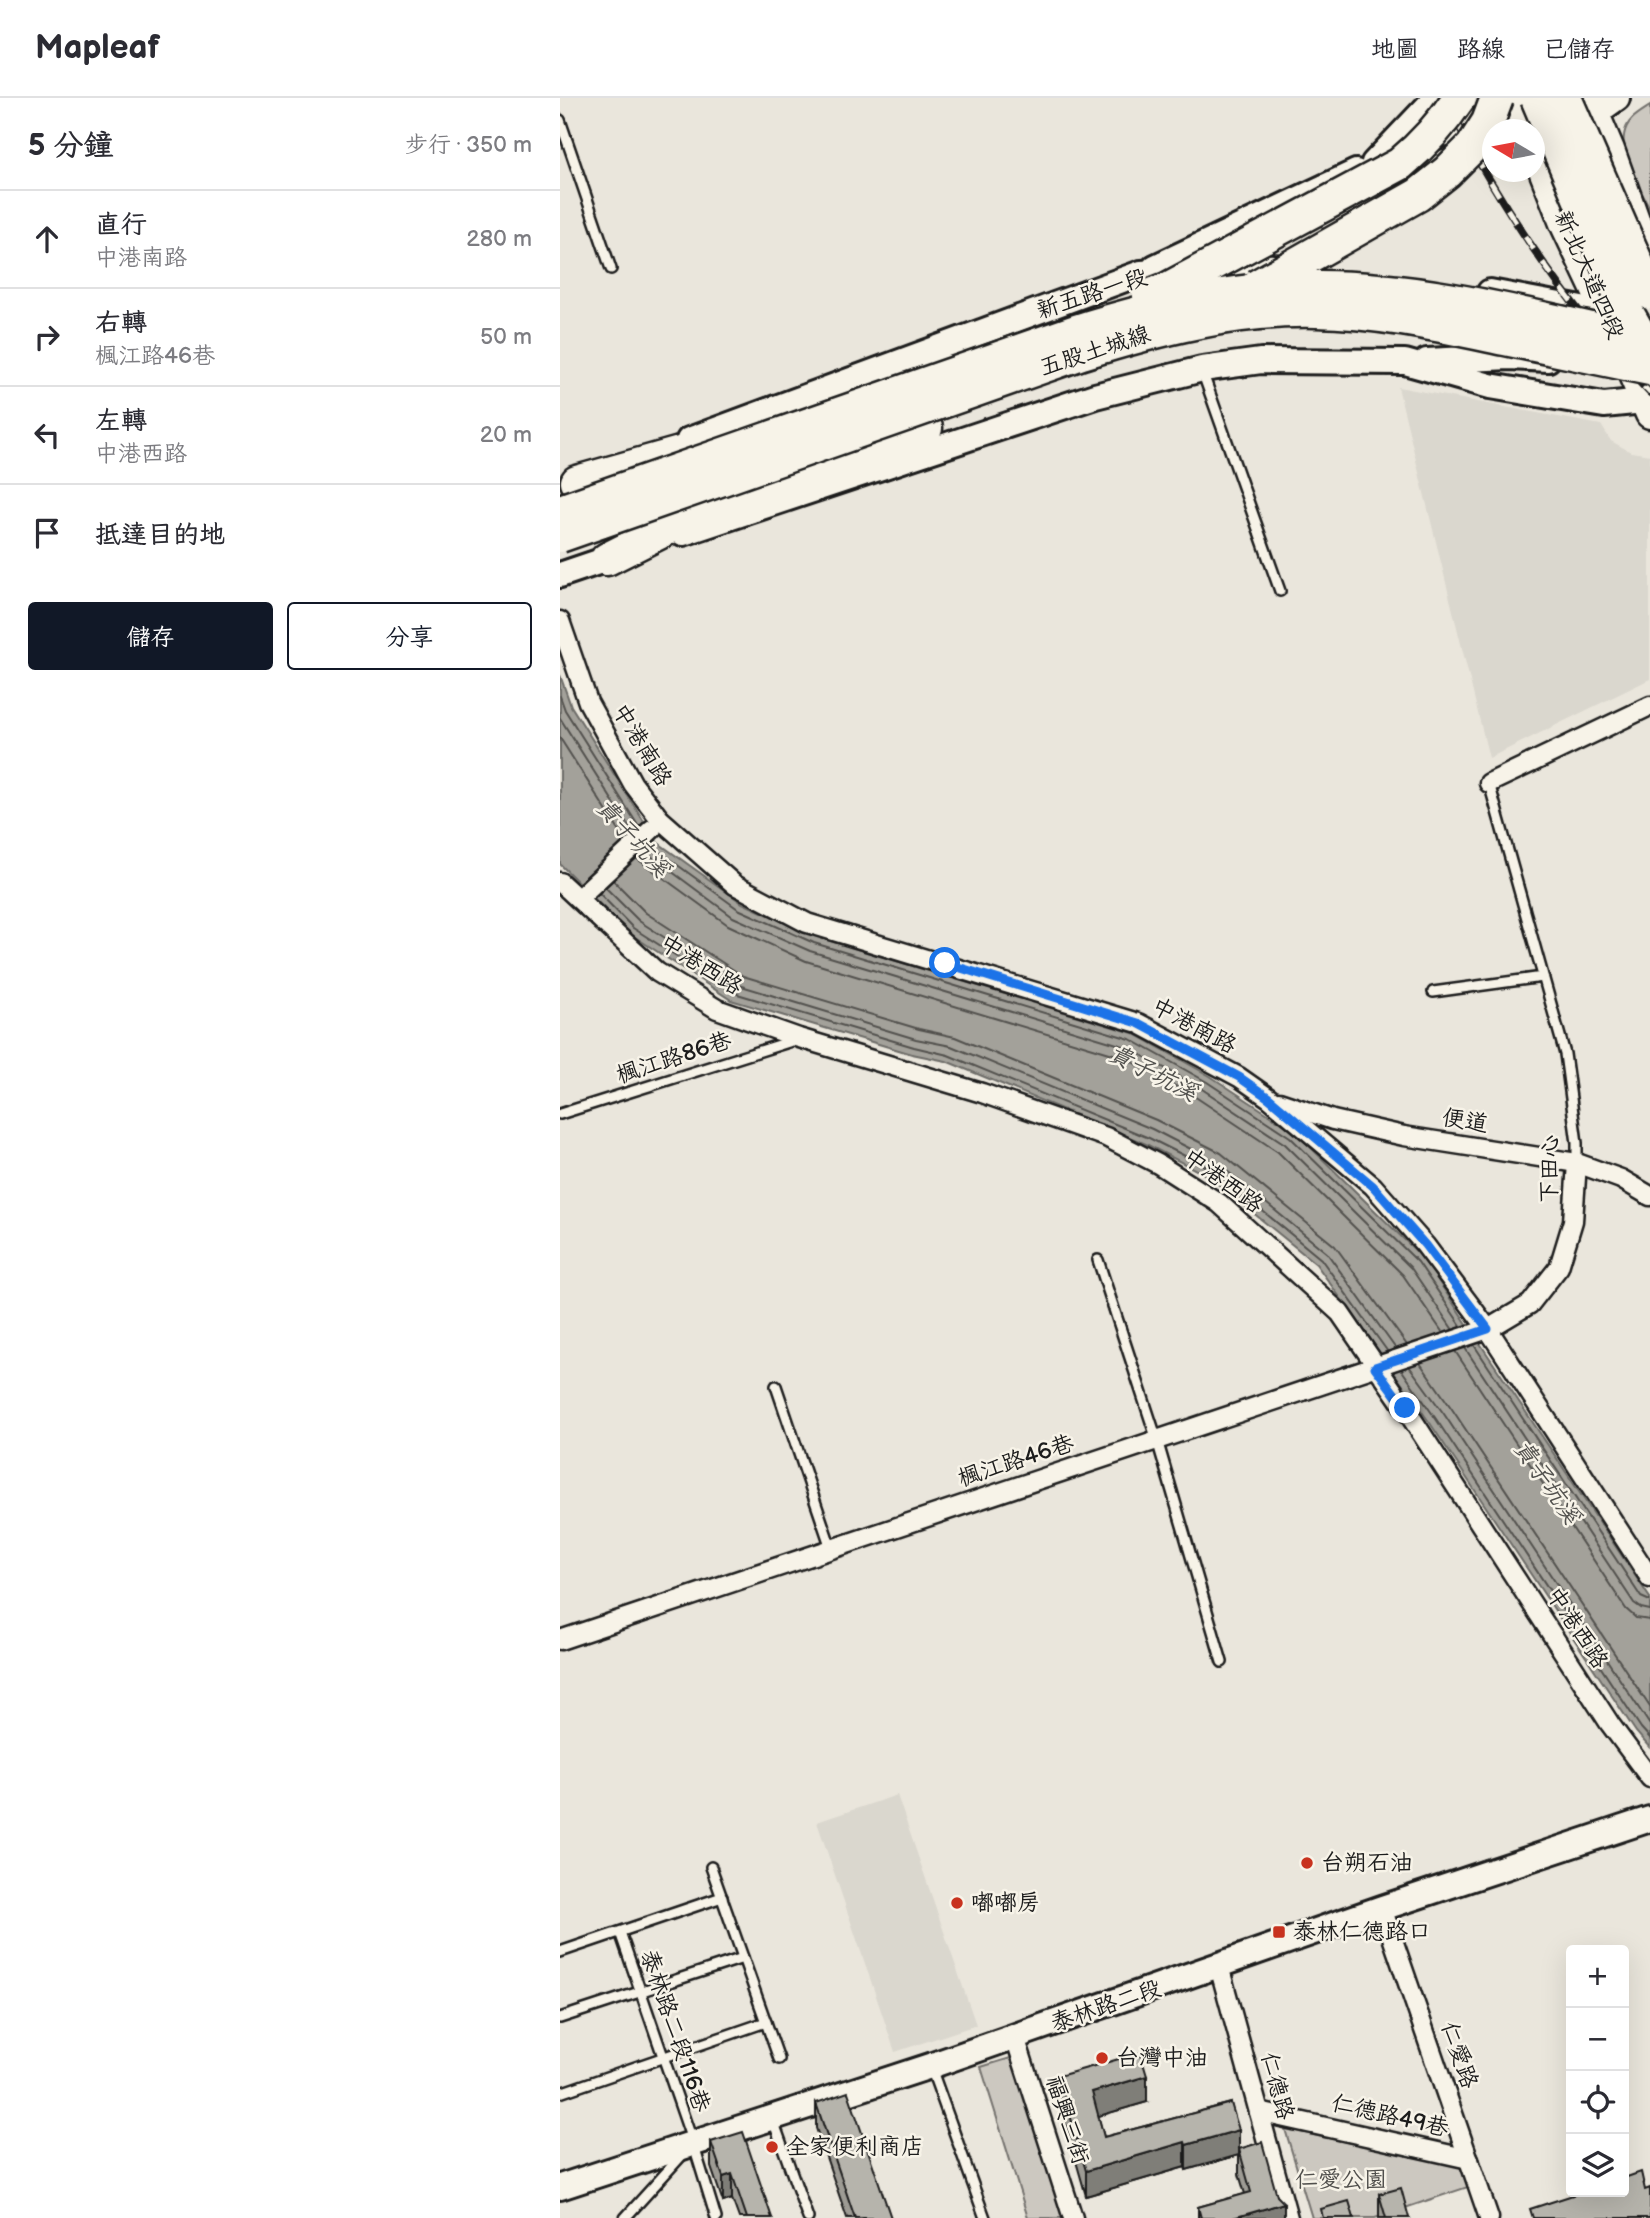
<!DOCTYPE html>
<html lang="zh-TW">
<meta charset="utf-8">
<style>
:root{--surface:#fff;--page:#f2f2f3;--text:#2b2b33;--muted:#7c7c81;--line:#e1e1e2;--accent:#111827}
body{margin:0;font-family:"Balsamiq Sans","LXGW WenKai TC",sans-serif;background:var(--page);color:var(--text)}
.controls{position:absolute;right:21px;bottom:21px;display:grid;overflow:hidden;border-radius:7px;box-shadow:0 7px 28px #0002}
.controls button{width:63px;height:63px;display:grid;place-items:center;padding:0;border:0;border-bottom:2px solid var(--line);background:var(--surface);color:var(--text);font:35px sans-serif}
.compass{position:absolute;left:922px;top:21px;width:63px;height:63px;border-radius:50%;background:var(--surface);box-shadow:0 7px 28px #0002;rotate:280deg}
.stop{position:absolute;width:21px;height:21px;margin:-16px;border:5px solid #1a73e8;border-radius:50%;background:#fff}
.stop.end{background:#1a73e8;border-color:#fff;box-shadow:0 2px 7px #0008}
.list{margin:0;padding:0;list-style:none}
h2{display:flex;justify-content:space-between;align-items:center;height:91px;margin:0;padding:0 28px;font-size:30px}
h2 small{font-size:23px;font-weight:400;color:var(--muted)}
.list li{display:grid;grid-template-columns:46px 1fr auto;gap:21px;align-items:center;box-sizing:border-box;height:98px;padding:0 28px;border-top:2px solid var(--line)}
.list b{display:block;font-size:26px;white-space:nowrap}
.list p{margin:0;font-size:23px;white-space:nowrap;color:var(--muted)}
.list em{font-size:23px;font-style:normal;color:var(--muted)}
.actions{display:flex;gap:14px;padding:21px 28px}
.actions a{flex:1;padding:16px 0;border:2px solid var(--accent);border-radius:7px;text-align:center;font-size:24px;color:var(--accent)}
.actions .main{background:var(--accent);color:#fff}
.icon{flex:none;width:38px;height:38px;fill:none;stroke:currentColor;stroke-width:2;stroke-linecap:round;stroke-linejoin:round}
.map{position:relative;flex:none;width:1090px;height:2120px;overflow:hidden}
header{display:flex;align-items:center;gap:42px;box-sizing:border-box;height:98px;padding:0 35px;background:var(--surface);border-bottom:2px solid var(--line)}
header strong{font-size:33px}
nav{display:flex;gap:38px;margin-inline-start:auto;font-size:24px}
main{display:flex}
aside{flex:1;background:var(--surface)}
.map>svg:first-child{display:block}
.built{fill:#dad7ce}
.green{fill:#ccc8c0;stroke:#74726e;stroke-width:2}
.water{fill:#a3a19a;stroke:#6d6c68;stroke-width:2}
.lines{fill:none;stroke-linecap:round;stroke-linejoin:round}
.shore{stroke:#52514e;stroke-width:2}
.lane-casing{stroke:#1c1c1c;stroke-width:14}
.street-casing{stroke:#1c1c1c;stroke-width:23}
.secondary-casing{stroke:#1c1c1c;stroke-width:30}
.primary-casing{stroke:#1c1c1c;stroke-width:33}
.highway-casing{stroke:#1c1c1c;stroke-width:37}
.lane{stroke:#f7f3e8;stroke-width:9}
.street{stroke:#f7f3e8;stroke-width:18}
.secondary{stroke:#f7f3e8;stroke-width:24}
.primary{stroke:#f7f3e8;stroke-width:28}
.highway{stroke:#f7f3e8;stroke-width:32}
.rail-casing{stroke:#1c1c1c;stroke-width:8}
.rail{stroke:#f7f3e8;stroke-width:5;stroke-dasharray:16;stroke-linecap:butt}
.highway-bridge-casing{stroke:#1c1c1c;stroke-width:37;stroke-linecap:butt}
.highway-bridge{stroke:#f7f3e8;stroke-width:32}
.wall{fill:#9d9b94;stroke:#1c1c1c;stroke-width:2}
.shaded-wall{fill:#7f7e78;stroke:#1c1c1c;stroke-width:2}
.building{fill:#b6b4ac;stroke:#1c1c1c;stroke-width:2}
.route{stroke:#1a73e8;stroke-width:9}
.poi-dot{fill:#c8321e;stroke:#f7f3e8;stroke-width:2.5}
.labels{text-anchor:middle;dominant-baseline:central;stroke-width:5;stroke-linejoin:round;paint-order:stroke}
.street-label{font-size:23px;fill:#1c1c1c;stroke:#f7f3e8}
.poi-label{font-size:23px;fill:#1c1c1c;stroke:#f7f3e8;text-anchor:start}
.park-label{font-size:23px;fill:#51504d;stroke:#f7f3e8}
.water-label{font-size:24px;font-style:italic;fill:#52514e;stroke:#f7f3e8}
</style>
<header>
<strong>Mapleaf</strong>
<nav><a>地圖</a><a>路線</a><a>已儲存</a></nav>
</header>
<main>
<aside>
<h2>5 分鐘<small>步行 · 350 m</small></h2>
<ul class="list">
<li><svg class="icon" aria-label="ahead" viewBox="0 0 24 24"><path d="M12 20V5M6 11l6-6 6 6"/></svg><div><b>直行</b><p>中港南路</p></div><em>280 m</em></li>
<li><svg class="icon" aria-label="right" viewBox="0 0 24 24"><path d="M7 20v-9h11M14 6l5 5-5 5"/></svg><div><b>右轉</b><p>楓江路46巷</p></div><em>50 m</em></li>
<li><svg class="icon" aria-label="left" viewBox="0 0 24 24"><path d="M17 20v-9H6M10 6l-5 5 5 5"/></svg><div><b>左轉</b><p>中港西路</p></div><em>20 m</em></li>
<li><svg class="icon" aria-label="arrive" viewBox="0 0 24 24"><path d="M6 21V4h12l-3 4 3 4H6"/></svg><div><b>抵達目的地</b></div></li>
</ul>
<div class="actions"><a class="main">儲存</a><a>分享</a></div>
</aside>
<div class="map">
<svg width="1090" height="2120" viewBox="0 0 1090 2120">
<rect width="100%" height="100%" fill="#eae6dc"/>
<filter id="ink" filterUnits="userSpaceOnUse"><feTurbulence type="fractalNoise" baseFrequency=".0143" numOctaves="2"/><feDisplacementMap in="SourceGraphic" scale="14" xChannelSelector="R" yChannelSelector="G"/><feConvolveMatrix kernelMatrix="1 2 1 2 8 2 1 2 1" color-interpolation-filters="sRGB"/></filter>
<g filter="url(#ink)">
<!-- built -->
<g class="built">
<path d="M838,289l203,38 10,16 20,11 19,3v224l-161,79z"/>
<path d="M337,1697l79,230 -81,27 -78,-230z"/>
</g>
<!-- green -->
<g class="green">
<path d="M1090,8v103c-11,-24 -41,-66 -18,-90 5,-5 12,-9 18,-13z"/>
<path d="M454,1959l50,161h-36l-47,-151z"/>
<path d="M725,2031l175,37 8,21 -93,31h-63z"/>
</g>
<!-- water -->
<path class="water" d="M0,577l11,31 86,136 85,61 75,34 316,96 77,43 84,55 129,127 227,340v150l-14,-16 -206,-309 -114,-159 -108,-88 -62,-32 -200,-83 -34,-7 -181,-54 -102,-67 -69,-69z"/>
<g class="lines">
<!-- shore -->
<g class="shore">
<path d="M0,598l5,14 74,117"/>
<path d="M0,620l73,115"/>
<path d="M0,640l65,102"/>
<path d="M90,747l88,64 76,34 316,96 77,43 83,55 128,125 44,65"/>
<path d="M84,753l89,66 77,34 317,96 75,42 83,55 126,124 42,62"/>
<path d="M76,760l92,67 78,36 317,96 74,41 81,54 125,123 40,58"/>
<path d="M53,782l33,33 97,63 176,53 36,8 201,83 65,33 114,93 72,99"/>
<path d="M45,789l34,34 99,64 178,54 35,7 201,83 64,33 111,91 69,96"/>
<path d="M39,795l34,35 101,65 180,54 34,8 201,83 64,32 108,89 67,93"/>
<path d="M914,1247l167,252 9,4"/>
<path d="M905,1250l169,255 7,5 9,2"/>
<path d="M895,1253l171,258 10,9 14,2"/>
<path d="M860,1265l32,46 198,298"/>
<path d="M849,1268l35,48 206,311"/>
<path d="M841,1271l35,50 205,309 9,10"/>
</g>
<!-- lane casing -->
<g class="lane-casing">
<g id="lane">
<path d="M0,22l51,149"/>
<path d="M642,273l78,220"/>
<path d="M929,685l76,271 12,89v20"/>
<path d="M873,894l110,-15"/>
<path d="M0,1016l235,-74"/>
<path d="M538,1162l59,180 65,222"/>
<path d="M216,1288l55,162"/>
<path d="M151,1769l68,192"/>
<path d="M60,1834l73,211 23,75"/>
<path d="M0,1854l162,-55"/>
<path d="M0,1920l183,-60"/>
<path d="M371,1970l54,150"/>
<path d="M0,1995l206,-71"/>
<path d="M213,2022l35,98"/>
<path d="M65,2120l58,-64"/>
</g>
</g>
<!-- street casing -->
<g class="street-casing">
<g id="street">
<path d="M0,523l28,81 45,82 27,35 75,66 72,38 331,100 101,54 30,21 104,88 52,59 63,84 162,249"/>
<path d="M929,685l161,-77"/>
<path d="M0,784l97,90 60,37 82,29 183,55 124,44 52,27 61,39 121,110 65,95 205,316 40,54"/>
<path d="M25,794l67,-63"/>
<path d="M719,1004l54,18 71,16 173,27 44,16 29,17"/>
<path d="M0,1542l928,-311 42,-25 29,-37 14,-46 4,-58"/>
<path d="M822,1810l107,310"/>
<path d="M659,1868l69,252"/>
<path d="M455,1939l58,181"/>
<path d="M699,2014l210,47"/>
</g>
</g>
<!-- secondary casing -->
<g class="secondary-casing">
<g id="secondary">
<path d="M1017,14l19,1 21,-15"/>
<path d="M868,42l41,-17 30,-8"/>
<path d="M814,65l57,-60 1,-5"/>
<path d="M595,169l201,-95"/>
<path d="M930,194l129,24"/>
<path d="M867,263l82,-4 39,2"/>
<path d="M129,342l452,-167 121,-7 32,3"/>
<path d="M123,435l412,-137 107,-27 59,-8 144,1 85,24 114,19 40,-4 6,1"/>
<path d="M0,477l62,-21"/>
<path d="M0,2089l370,-121 452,-158 268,-89"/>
</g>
</g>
<!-- primary casing -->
<g class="primary-casing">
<g id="primary">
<path d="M954,0l14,32"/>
<path d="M1028,0l22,52 37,103"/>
<path d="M974,49l30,76 42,89 44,102"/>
</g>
</g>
<!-- highway casing -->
<g class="highway-casing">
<g id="highway">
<path d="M17,384l135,-38"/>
<path d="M47,461l147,-74 172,-57"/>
</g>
</g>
<!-- lane -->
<use href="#lane" class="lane"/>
<!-- street -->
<use href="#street" class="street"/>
<!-- secondary -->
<use href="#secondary" class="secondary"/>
<!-- primary -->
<use href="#primary" class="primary"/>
<!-- highway -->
<use href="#highway" class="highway"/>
<!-- rail casing -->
<g class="rail-casing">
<path id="rail" d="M884,0c56,108 122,208 206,295"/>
</g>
<!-- rail -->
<use href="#rail" class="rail"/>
<!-- highway-bridge casing -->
<g class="highway-bridge-casing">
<g id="highway-bridge">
<path d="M977,0l90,214 23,41"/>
<path d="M1005,0l85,195"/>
<path d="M697,188l161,-91 29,-23 25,-25 16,-25 9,-24"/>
<path d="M589,198l18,-7 233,-125c24,-20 42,-40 59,-66"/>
<path d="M0,413l516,-180c77,-24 158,-44 239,-44 110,-1 227,32 335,55"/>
<path d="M0,438l522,-183c76,-24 154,-44 234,-42 64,1 126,15 189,28 48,10 97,20 145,30"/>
</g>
</g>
<!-- highway-bridge -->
<use href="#highway-bridge" class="highway-bridge"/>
</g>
<!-- wall -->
<g class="wall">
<path d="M499,1978l88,26 -49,14 6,21 127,-34 8,52 -53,15 -1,-3 -99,29 -27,-94z"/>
<path d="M256,2005l75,115h-44l-31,-90z"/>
<path d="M151,2044l61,76h-33l-7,-19 -9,3 -12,-35z"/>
<path d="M679,2051l38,47 7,22h-86v-11l47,-13 -6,-20z"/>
<path d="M819,2096l30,24h-30z"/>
</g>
<!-- shaded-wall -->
<g class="shaded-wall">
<path d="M587,1978v26l-55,16v-26z"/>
<path d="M679,2032v25l-53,15v-25z"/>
<path d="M625,2044v25l-99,29v-25z"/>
<path d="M172,2076v25l-9,3v-25z"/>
<path d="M724,2105v15h-51z"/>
</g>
<!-- building -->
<g class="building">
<path d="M580,1955l7,23 -55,16 12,45 127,-34 8,27 -53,15 -1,-3 -99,29 -27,-95z"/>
<path d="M288,1994l43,126h-36l-39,-115z"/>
<path d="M183,2034l29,86h-25l-15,-44 -9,3 -12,-35z"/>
<path d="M702,2044l15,54 7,7 -51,15h-32l-3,-11 53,-15 -12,-43z"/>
<path d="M1081,2074l4,18 5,-2v30h-117l-3,-9 52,-17h42v-14z"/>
<path d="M841,2090l8,30h-23l-7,-24z"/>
<path d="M789,2103l5,17h-31l-2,-9z"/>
</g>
</g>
<g class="lines" filter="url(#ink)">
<!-- route -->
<path class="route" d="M385,865l193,60 101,54 30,21 104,88 52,59 63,84 -113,38 30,41"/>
</g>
<!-- markers -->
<g class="poi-dot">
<circle cx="747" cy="1765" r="7"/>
<circle cx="397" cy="1805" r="7"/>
<rect x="712" y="1827" width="14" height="14" rx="3.5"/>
<circle cx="542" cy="1960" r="7"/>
<circle cx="212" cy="2049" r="7"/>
</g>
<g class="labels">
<!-- street labels -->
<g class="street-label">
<text transform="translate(1029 177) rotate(66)">新北大道四段</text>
<text transform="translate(532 196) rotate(-18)">新五路一段</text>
<text transform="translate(535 253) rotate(-18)">五股土城線</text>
<text transform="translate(82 647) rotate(59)">中港南路</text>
<text transform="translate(141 867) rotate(32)">中港西路</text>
<text transform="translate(634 928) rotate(28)">中港南路</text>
<text transform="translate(114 960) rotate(-18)">楓江路86巷</text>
<text transform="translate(905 1023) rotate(9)">便道</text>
<text transform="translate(990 1071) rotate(-89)">下田心</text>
<text transform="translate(663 1083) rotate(36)">中港西路</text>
<text transform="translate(456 1363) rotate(-18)">楓江路46巷</text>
<text transform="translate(1017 1530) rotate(57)">中港西路</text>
<text transform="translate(546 1908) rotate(-19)">泰林路二段</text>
<text transform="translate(115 1933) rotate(71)">泰林路二段116巷</text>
<text transform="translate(899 1957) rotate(71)">仁愛路</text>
<text transform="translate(717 1988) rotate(75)">仁德路</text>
<text transform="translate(830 2018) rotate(13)">仁德路49巷</text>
<text transform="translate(507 2022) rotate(72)">福興三街</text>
</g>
<!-- poi labels -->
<g class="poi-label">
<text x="761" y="1765">台朔石油</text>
<text x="411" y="1805">嘟嘟房</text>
<text x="733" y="1834">泰林仁德路口</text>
<text x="556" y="1960">台灣中油</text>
<text x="226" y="2049">全家便利商店</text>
</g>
<!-- park labels -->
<g class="park-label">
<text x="781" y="2082">仁愛公園</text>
</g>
<!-- water labels -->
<g class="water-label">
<text transform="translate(73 740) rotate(48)">貴子坑溪</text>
<text transform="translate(593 975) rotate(27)">貴子坑溪</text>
<text transform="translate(987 1384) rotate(55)">貴子坑溪</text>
</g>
</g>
</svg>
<div class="controls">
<button>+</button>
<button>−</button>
<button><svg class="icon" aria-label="locate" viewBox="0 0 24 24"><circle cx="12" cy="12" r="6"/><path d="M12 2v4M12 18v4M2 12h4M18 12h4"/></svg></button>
<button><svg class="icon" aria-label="layers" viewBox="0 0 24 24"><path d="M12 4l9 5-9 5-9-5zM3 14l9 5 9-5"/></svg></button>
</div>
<svg class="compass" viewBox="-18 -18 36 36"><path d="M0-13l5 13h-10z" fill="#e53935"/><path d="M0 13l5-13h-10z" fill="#7c7c81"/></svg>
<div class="stop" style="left:385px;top:865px"></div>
<div class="stop end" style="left:845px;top:1310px"></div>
</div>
</main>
